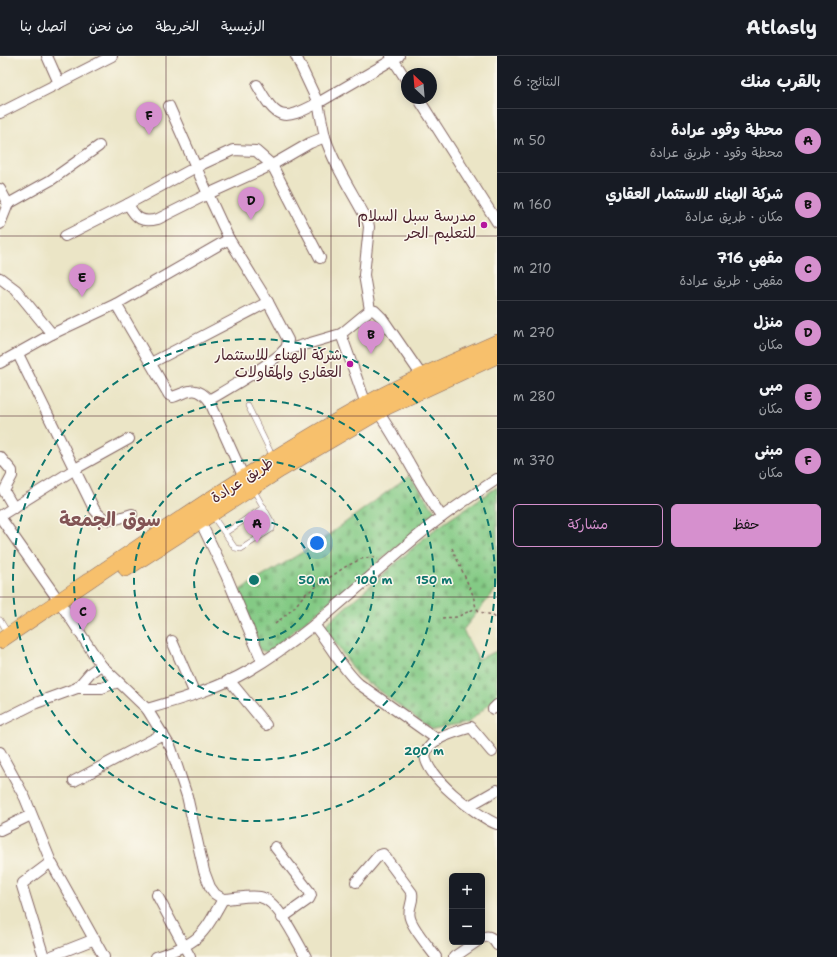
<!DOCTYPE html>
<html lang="ar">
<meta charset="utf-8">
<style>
:root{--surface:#171b24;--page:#20242c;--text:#f1f3f6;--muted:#9ea1a6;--line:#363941;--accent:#d690ce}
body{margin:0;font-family:"Shantell Sans","Playpen Sans Arabic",sans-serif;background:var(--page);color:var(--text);direction:rtl}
.controls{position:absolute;right:12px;bottom:12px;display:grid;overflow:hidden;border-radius:6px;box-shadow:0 2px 10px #0003}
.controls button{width:36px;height:36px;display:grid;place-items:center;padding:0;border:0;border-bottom:1px solid var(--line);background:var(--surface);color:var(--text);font:20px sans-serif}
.compass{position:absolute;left:401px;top:12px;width:36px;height:36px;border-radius:50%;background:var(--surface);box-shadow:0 2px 10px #0003;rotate:334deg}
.you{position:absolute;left:317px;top:487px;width:14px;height:14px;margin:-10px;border:3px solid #fff;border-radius:50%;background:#1a73e8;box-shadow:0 0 0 6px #1a73e833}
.badge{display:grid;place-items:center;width:26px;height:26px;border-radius:50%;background:var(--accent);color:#111;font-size:13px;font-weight:700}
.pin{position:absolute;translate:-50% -33px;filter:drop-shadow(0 1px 2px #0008)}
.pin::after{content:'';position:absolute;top:21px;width:14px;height:12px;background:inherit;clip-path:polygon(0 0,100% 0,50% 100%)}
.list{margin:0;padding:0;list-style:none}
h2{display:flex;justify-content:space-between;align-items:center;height:52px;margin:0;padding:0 16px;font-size:17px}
h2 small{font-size:13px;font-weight:400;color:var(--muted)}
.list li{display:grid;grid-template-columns:26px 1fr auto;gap:12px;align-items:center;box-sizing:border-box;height:64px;padding:0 16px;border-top:1px solid var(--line)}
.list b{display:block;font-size:15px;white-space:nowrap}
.list p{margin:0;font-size:13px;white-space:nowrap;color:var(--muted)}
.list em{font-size:13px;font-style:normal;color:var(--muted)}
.actions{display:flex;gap:8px;padding:12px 16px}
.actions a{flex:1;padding:9px 0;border:1px solid var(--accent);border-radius:6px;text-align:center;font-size:14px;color:var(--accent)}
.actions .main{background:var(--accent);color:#111}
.map{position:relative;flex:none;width:497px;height:901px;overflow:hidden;direction:ltr}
header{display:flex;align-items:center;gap:24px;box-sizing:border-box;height:56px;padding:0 20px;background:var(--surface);border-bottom:1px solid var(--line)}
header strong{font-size:19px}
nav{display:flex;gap:22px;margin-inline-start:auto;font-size:14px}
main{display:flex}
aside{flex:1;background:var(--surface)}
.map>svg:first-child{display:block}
.cemetery{fill:url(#cemetery-stones);stroke:#677458}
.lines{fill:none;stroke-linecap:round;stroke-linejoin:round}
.service-casing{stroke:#826461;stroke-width:6}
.minor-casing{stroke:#826461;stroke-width:12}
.primary-casing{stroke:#826461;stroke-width:16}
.path{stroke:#826461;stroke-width:1.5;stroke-dasharray:3 3;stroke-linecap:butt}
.service{stroke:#fff;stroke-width:5}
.minor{stroke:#fff;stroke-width:10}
.primary{stroke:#f7c06c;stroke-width:15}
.grid{fill:none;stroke:#4a1f2b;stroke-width:1;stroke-opacity:0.55}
.ring{fill:none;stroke:#0f766e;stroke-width:2;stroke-dasharray:7 5}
.poi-dot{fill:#b5179e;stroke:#fbf7ec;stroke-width:1.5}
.labels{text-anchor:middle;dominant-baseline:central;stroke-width:3;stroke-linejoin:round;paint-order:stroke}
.poi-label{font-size:15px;fill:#4a1f2b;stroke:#fbf7ec;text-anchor:end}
.street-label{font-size:15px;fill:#4a1f2b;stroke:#fbf7ec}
.district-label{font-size:19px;font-weight:bold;fill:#825455;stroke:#fbf7ec}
.centre{fill:#0f766e;stroke:#fbf7ec;stroke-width:2}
.ring-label{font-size:12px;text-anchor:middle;font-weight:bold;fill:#0f766e;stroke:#fbf7ec;stroke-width:3;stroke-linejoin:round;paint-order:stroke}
</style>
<header>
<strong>Atlasly</strong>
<nav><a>الرئيسية</a><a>الخريطة</a><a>من نحن</a><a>اتصل بنا</a></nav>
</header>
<main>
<aside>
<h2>بالقرب منك<small>النتائج: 6</small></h2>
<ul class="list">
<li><span class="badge">A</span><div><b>محطة وقود عرادة</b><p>محطة وقود · طريق عرادة</p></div><em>50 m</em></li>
<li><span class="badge">B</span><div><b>شركة الهناء للاستثمار العقاري</b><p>مكان · طريق عرادة</p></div><em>160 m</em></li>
<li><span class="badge">C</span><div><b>مقهي 716</b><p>مقهى · طريق عرادة</p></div><em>210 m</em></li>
<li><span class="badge">D</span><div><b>منزل</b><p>مكان</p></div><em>270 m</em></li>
<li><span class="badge">E</span><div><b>مبى</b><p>مكان</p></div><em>280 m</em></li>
<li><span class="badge">F</span><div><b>مبنى</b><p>مكان</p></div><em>370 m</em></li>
</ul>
<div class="actions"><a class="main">حفظ</a><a>مشاركة</a></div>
</aside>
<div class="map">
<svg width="497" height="901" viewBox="0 0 497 901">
<defs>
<pattern id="cemetery-stones" width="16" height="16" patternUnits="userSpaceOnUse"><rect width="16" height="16" fill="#84ca85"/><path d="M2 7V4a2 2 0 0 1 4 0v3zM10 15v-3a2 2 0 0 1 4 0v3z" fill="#74ad73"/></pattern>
</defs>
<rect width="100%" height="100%" fill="#fbf7ec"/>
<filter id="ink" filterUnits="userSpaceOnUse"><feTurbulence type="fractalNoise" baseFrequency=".025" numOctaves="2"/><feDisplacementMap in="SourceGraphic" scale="8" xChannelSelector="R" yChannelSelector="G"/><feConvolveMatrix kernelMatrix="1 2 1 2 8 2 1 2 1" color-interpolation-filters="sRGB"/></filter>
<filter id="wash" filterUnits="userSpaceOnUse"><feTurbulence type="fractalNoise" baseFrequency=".012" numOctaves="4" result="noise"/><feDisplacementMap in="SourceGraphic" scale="16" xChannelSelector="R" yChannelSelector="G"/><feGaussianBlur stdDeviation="0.9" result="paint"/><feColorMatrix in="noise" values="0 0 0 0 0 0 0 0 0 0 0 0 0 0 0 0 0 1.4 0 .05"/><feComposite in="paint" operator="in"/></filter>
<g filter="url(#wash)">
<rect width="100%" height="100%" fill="#ebe5c6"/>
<!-- cemetery -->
<g class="cemetery">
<path d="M410,419l27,39 -169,138 -8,-2 -20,-60 76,-46z"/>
<path d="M497,431v101l-34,42 15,29 19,-8v46l-29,26 -35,7 -76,-55 -33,-49 107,-94z"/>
</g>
</g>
<g filter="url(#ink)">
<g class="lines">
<!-- service casing -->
<g class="service-casing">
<g id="service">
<path d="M248,350l25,51"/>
<path d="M212,459l23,33 6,1 31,-20 1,-5 -20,-35"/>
<path d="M225,477l39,-26"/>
<path d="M0,564l8,13"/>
</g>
</g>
<!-- minor casing -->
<g class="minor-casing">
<g id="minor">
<path d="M47,0l12,27"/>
<path d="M391,0l16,25"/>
<path d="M257,29c20,35 25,37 61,18l-22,-47"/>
<path d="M418,42l79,124"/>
<path d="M169,50l39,88 64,-29 38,-22 15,-6 -7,-34 81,-47"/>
<path d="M0,57l112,-57"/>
<path d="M325,81c10,30 28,56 43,85l1,5 -5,48 6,35 -29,24 25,70"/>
<path d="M0,133l8,15"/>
<path d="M128,148l68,-37 37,-17 23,1 16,14 48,93"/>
<path d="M0,168l8,-20 43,-24 48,-34"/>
<path d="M65,180l63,-32c8,15 14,19 30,15l50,-25 21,45 39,63 20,38c0,0 -1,5 -1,6 -6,13 -63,45 -78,54"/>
<path d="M0,222l16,12 36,44"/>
<path d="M116,248l53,91 4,2c16,-6 23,-12 36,3l35,78"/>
<path d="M370,254l5,1 7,7 40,58"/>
<path d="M283,295l58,-17"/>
<path d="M18,298l76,155c13,17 20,10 38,5"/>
<path d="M0,307l52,-29 64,-30 113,-65"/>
<path d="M151,307l117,-61"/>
<path d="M378,356c24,34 40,71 64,105"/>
<path d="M0,401l12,14v5l-8,15 10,17"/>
<path d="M0,460l75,-47 54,-30"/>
<path d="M0,461l59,84 42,64 46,44 24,39 16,48 17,75 6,16 5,7 8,5c11,0 25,-4 37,-2 18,3 37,45 46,60"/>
<path d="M200,465l26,54 36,86"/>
<path d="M314,569c15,18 28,44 45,59l79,56"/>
<path d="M172,585l23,53"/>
<path d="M229,624l37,45"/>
<path d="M77,632l13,-15 11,-8"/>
<path d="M147,653c34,-10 70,-20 101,-38 69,-40 124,-100 187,-149 20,-15 41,-29 62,-43"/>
<path d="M493,653l4,-4"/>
<path d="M0,665l36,-18 41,-15h25l16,-6"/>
<path d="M0,696l25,46 26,64 53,95"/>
<path d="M492,696l-21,-25c-14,5 -39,10 -45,25 -7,21 54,66 71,72"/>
<path d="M74,725l89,-47"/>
<path d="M469,750l28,-16"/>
<path d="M0,774l31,-15"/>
<path d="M275,791l34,44 2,4 -2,4 -27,19"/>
<path d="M356,826l23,-27 4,-1 29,39c2,9 -5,16 -2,25 3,11 19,29 26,39"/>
<path d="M157,839l33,62"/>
<path d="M482,882c8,-4 11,1 15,7"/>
<path d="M44,901l-22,-71 1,-3 28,-21"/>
<path d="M49,901l46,-18"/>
<path d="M156,901c43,-15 45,-18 67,-58"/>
<path d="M454,901l22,-15"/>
</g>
</g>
<!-- primary casing -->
<g class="primary-casing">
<g id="primary">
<path d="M126,513l154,-99 107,-63 110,-51"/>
<path d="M0,585c120,-81 239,-166 366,-237 42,-24 87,-42 131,-62"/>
</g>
</g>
<!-- path -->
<g class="path">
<path d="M452,492l21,47 3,13 4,4 12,3 5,4"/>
<path d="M442,562l15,-1 19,-9"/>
<path d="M275,568l19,-16 10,-13 41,-28 16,-8 11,-2 6,2"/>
</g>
<!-- service -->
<use href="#service" class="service"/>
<!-- minor -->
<use href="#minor" class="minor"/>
<!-- primary -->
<use href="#primary" class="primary"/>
</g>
</g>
<!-- grid -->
<path class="grid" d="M166,0v901M331,0v901M0,180h497M0,360h497M0,541h497M0,721h497"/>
<!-- distance rings -->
<g class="ring">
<circle cx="254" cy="524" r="60"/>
<circle cx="254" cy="524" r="120"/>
<circle cx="254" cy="524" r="180"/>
<circle cx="254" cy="524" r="241"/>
</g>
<!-- markers -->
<g class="poi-dot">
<circle cx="484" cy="169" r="4"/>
<circle cx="350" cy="308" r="4"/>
</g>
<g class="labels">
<!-- poi labels -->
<g class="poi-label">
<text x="476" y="160">مدرسة سبل السلام<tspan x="476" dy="17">للتعليم الحر</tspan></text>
<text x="342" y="299">شركة الهناء للاستثمار<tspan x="342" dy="17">العقاري والمقاولات</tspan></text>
</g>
<!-- street labels -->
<g class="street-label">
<text transform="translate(242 424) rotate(-33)">طريق عرادة</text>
</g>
<!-- district labels -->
<g class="district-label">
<text x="110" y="463">سوق الجمعة</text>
</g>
</g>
<circle cx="254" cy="524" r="6" class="centre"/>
<g class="ring-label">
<text x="314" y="528">50 m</text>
<text x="374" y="528">100 m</text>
<text x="434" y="528">150 m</text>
<text x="424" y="699">200 m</text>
</g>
</svg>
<div class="controls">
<button>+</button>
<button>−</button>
</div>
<svg class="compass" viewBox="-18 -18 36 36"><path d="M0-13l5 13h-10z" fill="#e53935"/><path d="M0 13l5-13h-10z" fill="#9ea1a6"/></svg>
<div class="you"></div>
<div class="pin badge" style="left:257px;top:487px">A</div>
<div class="pin badge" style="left:371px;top:298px">B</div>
<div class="pin badge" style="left:83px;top:575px">C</div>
<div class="pin badge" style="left:251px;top:164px">D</div>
<div class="pin badge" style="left:82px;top:241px">E</div>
<div class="pin badge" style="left:149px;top:79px">F</div>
</div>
</main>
